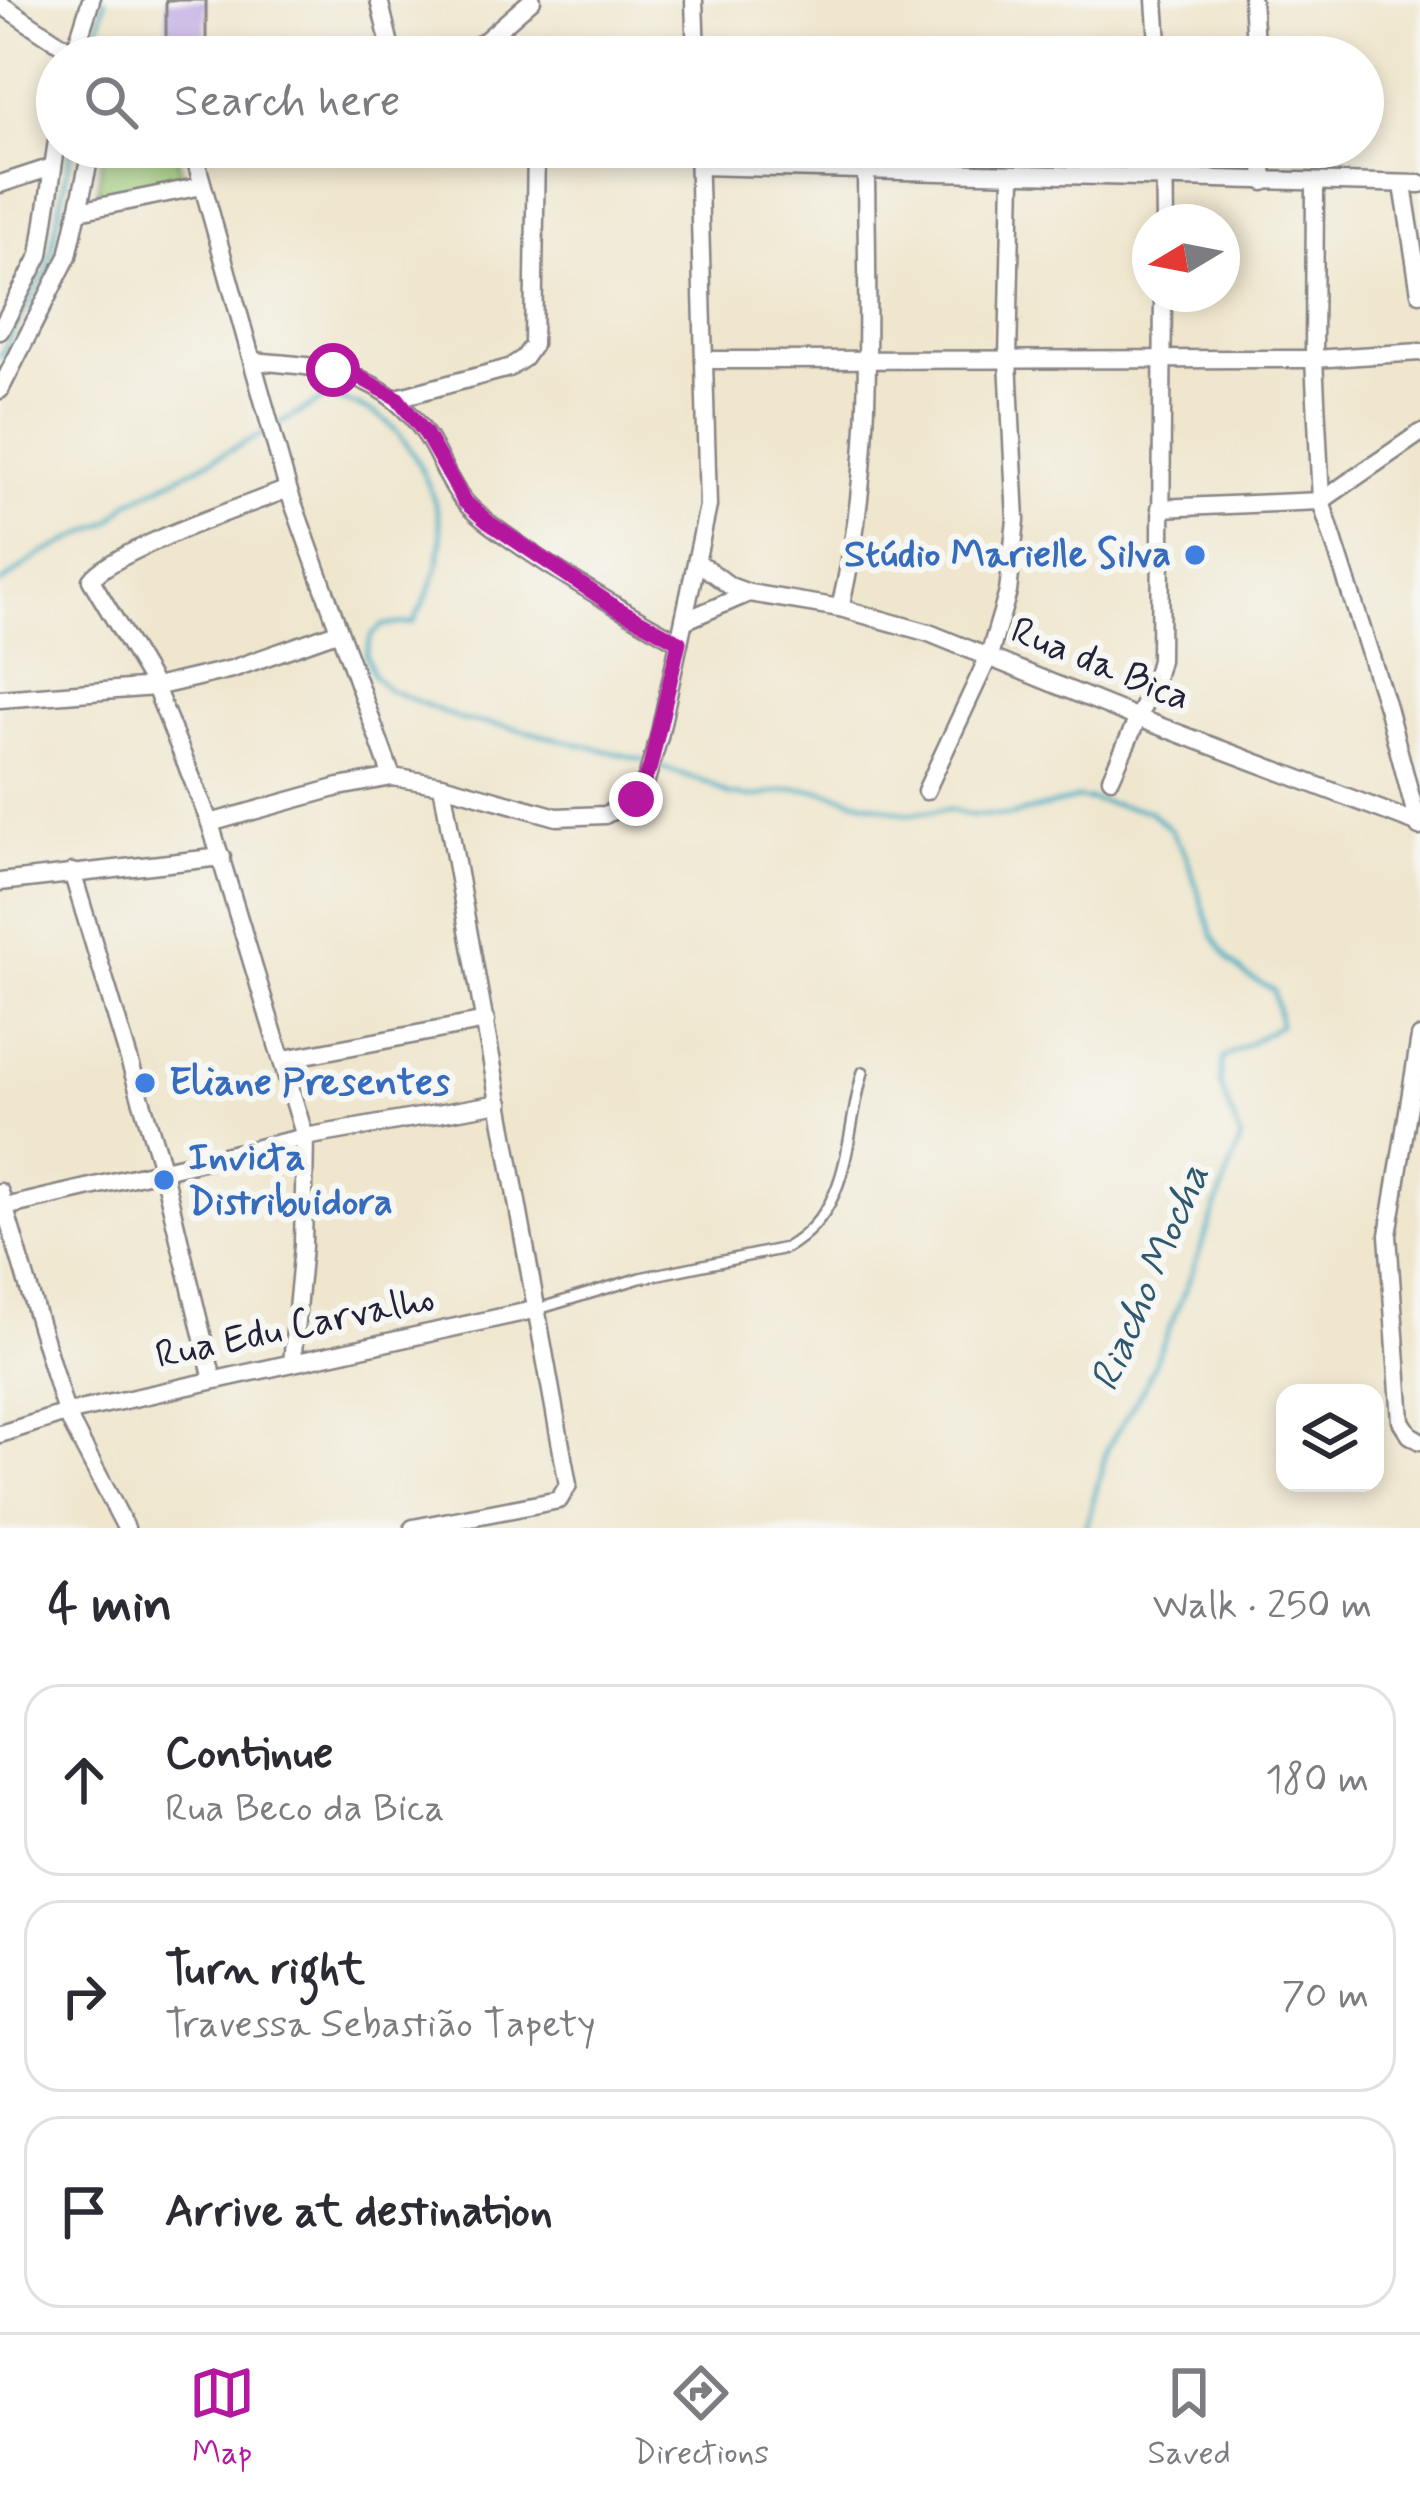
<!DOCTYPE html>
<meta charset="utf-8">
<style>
:root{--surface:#fff;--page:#f7f7f7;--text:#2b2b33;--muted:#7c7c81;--line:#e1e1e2;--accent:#b5179e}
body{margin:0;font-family:Mynerve,sans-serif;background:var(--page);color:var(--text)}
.controls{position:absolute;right:36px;bottom:36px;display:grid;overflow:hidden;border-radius:24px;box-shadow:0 6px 18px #0003}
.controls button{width:108px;height:108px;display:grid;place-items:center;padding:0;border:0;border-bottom:3px solid var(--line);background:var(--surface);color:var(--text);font:60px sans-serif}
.compass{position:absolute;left:1132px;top:204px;width:108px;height:108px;border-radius:50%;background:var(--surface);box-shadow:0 6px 18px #0003;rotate:260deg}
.stop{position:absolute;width:36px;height:36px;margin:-27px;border:9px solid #b5179e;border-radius:50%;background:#fff}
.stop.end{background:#b5179e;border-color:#fff;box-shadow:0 3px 12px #0008}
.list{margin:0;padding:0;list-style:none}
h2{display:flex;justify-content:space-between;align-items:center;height:156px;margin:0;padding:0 48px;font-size:51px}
h2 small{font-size:39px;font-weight:400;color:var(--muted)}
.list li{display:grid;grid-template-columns:78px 1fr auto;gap:36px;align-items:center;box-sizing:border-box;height:192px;margin:0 24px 24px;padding:0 24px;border:3px solid var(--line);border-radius:36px}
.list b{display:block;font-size:45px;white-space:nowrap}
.list p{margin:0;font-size:39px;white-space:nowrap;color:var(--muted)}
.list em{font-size:39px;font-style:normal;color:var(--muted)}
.icon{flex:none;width:66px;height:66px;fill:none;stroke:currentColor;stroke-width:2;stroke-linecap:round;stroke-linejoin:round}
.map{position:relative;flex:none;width:1420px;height:1528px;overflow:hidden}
.search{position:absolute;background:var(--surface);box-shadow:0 6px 18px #0003;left:36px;right:36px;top:36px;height:132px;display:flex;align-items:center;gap:30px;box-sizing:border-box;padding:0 42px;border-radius:66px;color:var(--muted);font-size:45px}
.sheet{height:804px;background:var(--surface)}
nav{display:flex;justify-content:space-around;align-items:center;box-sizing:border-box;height:168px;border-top:3px solid var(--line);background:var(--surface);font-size:33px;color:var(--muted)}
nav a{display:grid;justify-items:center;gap:6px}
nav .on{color:var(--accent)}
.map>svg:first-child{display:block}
.green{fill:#a1cd7a;stroke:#62785a;stroke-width:3}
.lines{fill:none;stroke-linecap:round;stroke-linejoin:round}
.stream{stroke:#42abc1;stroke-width:4.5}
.building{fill:#c0aae3}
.service-casing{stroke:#888484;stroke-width:14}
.minor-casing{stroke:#888484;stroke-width:21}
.service{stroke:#fff;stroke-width:9}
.minor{stroke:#fff;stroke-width:16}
.route{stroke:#b5179e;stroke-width:15}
.shop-dot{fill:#3f7fe0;stroke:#f6f6f2;stroke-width:4.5}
.labels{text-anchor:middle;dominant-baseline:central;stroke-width:12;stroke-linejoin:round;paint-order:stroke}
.shop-label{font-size:39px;font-weight:bold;fill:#366cbe;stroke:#f6f6f2;text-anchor:start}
.street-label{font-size:39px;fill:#22223b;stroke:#f6f6f2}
.water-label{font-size:42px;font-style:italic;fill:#2f5971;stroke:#f6f6f2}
</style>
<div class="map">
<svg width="1420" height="1528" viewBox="0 0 1420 1528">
<rect width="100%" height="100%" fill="#f6f6f2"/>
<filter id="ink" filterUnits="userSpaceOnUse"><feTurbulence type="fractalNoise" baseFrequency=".00833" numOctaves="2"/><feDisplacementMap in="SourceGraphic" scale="24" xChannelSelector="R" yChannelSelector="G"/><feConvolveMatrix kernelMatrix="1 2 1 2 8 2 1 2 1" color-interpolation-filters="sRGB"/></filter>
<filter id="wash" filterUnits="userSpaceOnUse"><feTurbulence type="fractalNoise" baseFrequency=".004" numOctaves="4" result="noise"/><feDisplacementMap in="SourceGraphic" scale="48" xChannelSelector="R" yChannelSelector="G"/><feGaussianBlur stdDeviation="2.7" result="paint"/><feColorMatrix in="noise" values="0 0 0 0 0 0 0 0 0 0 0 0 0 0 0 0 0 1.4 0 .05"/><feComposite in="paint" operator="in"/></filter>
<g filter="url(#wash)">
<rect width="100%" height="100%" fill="#efe6cd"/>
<!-- green -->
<path class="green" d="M103,147h71l11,37 -88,15z"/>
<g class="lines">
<!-- stream -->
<g class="stream">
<path d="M92,57l13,-57"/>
<path d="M0,357l48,-89 24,-121"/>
<path d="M276,426l51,-29c20,4 44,11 61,26 28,25 54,82 53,120 -1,27 -15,57 -28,80l-30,2 -12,11 -5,19 7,20 14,14 75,31 43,6 139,34"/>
<path d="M0,584l38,-28 73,-35 18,-19 137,-70"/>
<path d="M655,765l55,19 20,11 22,2 44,-8 26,2 86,23 42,-4 20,5 39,1 71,-18 69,13 21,18 16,26 27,81 17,25 17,15 27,14 6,35 -57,33 -3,26 21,55 -53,144 -42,101 -39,65 -21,79"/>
</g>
</g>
<g id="blocks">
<!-- building -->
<rect class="building" x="166" y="0" width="40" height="57"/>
</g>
</g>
<g filter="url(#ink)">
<use href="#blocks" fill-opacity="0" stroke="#888484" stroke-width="3"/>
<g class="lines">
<!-- service casing -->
<g class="service-casing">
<path id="service" d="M538,1309l102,-31 146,-30c67,-39 58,-110 77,-176"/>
</g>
<!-- minor casing -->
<g class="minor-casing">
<g id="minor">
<path d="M379,0l14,57"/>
<path d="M694,0l2,57"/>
<path d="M1155,0l4,57"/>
<path d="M1252,0l4,57"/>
<path d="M0,4l80,53"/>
<path d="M485,41l30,16"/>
<path d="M73,57l18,-57"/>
<path d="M458,57l27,-16 47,-41"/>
<path d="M192,147l96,342 104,288"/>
<path d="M1164,147l1,75"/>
<path d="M1262,147l2,35"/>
<path d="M699,166l721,18"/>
<path d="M1315,182l-1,177 7,142 66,206 32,120"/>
<path d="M0,184l52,-17"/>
<path d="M1403,185l17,108"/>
<path d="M79,211l123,-25"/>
<path d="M0,331l40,-76 17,-114"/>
<path d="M704,360l610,-1 106,-7"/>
<path d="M253,361c74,6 132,9 175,77 13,21 21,46 37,64 14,16 33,28 50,40 53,37 108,69 164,100"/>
<path d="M0,390l68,-134 24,-109"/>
<path d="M397,398l112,-30 15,-10 9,-13 3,-198"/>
<path d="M288,489c-40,16 -177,62 -197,91l64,107 55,136 95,314 -2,109 -11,117"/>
<path d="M1160,508l161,-7 99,-68"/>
<path d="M699,563l31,23 19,7 91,15 89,25 209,85 281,106"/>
<path d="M840,608c35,-144 27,-289 26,-437"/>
<path d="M684,621l65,-28"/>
<path d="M0,699l155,-12 77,-18 105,-37"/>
<path d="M1111,778l43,-96 6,-22 3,-366"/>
<path d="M926,791l63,-135 19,-64 8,-72 -8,-160 4,-185"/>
<path d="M210,823l129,-36 53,-10 50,8 115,32 48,-2 31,-16 8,-12 15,-50 49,-231 -10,-359"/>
<path d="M72,872l90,296 51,212"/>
<path d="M0,882l222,-25"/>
<path d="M1420,1037l-32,198 13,186 9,14 10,6"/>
<path d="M284,1059l202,-38"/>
<path d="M0,1192l66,221 60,115"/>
<path d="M5,1207l300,-70 195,-34"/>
<path d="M0,1434l66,-21 472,-104"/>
<path d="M413,1528l146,-28 9,-15 -126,-700"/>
</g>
</g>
<!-- service -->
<use href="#service" class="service"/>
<!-- minor -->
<use href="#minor" class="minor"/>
</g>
</g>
<g class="lines" filter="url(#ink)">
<!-- route -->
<path class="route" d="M333,370l26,7 38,21 29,36 38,67 24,21 127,85 64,35 -29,125 -14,32"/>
</g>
<!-- markers -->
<g class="shop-dot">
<circle cx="1195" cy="555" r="12"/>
<circle cx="145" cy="1083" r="12"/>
<circle cx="164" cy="1180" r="12"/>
</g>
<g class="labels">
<!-- shop labels -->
<g class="shop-label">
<text x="1171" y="555" text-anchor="end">Stúdio Marielle Silva</text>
<text x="169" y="1083">Eliane Presentes</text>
<text x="188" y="1158">Invicta<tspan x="188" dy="45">Distribuidora</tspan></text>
</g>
<!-- street labels -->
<g class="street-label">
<text transform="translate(1100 665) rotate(22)">Rua da Bica</text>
<text transform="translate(295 1328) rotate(-12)">Rua Edu Carvalho</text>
</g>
<!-- water labels -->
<g class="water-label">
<text transform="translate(1151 1278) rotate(-67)">Riacho Mocha</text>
</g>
</g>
</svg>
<div class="controls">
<button><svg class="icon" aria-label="layers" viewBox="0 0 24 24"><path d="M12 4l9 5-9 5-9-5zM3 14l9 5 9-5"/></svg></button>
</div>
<svg class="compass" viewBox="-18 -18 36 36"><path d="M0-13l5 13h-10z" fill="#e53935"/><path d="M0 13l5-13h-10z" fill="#7c7c81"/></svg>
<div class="stop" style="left:333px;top:370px"></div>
<div class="stop end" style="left:636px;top:799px"></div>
<div class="search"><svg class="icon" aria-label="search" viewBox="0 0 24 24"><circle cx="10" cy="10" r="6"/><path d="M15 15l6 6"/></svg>Search here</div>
</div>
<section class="sheet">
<h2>4 min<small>Walk · 250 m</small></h2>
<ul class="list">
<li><svg class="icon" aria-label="ahead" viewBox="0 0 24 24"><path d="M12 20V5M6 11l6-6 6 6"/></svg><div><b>Continue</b><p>Rua Beco da Bica</p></div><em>180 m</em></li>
<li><svg class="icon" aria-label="right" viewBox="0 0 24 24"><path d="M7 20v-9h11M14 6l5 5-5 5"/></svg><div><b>Turn right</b><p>Travessa Sebastião Tapety</p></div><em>70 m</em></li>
<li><svg class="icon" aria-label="arrive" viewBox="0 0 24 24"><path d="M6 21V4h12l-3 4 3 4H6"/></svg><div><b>Arrive at destination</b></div></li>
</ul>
</section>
<nav>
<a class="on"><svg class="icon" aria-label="map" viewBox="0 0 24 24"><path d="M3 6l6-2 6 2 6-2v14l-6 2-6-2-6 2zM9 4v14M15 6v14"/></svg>Map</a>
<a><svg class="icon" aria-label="directions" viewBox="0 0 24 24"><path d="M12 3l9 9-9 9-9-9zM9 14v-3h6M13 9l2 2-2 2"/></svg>Directions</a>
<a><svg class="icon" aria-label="saved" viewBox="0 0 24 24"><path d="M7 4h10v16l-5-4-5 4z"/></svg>Saved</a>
</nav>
